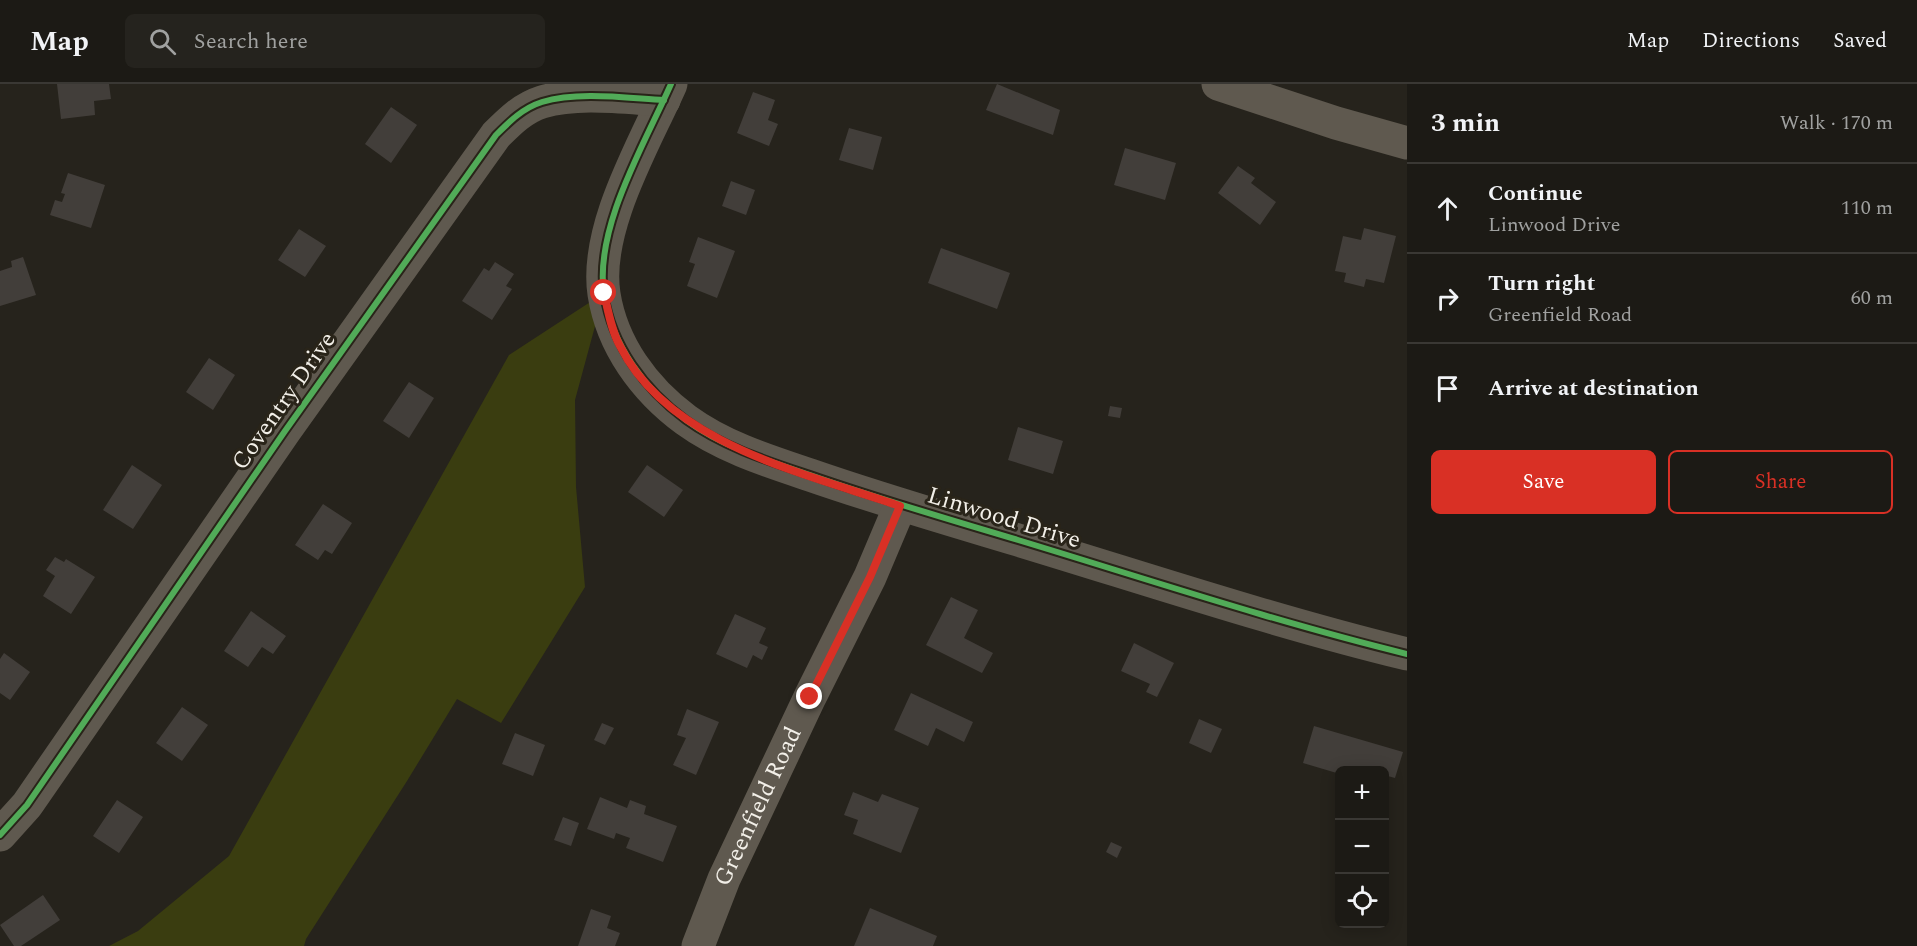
<!DOCTYPE html>
<meta charset="utf-8">
<style>
:root{--surface:#1c1a15;--page:#25231e;--text:#f1f3f6;--muted:#a0a1a0;--line:#3a3834;--accent:#d93025}
body{margin:0;font-family:Spectral,serif;background:var(--page);color:var(--text)}
.controls{position:absolute;right:18px;bottom:18px;display:grid;overflow:hidden;border-radius:9px;box-shadow:0 3px 15px #0003}
.controls button{width:54px;height:54px;display:grid;place-items:center;padding:0;border:0;border-bottom:2px solid var(--line);background:var(--surface);color:var(--text);font:30px sans-serif}
.stop{position:absolute;width:18px;height:18px;margin:-14px;border:4px solid #d93025;border-radius:50%;background:#fff}
.stop.end{background:#d93025;border-color:#fff;box-shadow:0 2px 6px #0008}
.list{margin:0;padding:0;list-style:none}
h2{display:flex;justify-content:space-between;align-items:center;height:78px;margin:0;padding:0 24px;font-size:26px}
h2 small{font-size:20px;font-weight:400;color:var(--muted)}
.list li{display:grid;grid-template-columns:39px 1fr auto;gap:18px;align-items:center;box-sizing:border-box;height:90px;padding:0 24px;border-top:2px solid var(--line)}
.list b{display:block;font-size:22px;white-space:nowrap}
.list p{margin:0;font-size:20px;white-space:nowrap;color:var(--muted)}
.list em{font-size:20px;font-style:normal;color:var(--muted)}
.actions{display:flex;gap:12px;padding:18px 24px}
.actions a{flex:1;padding:14px 0;border:2px solid var(--accent);border-radius:9px;text-align:center;font-size:21px;color:var(--accent)}
.actions .main{background:var(--accent);color:#fff}
.icon{flex:none;width:33px;height:33px;fill:none;stroke:currentColor;stroke-width:2;stroke-linecap:round;stroke-linejoin:round}
.map{position:relative;flex:none;width:1407px;height:862px;overflow:hidden}
header{display:flex;align-items:center;gap:36px;box-sizing:border-box;height:84px;padding:0 30px;background:var(--surface);border-bottom:2px solid var(--line)}
header strong{font-size:28px}
nav{display:flex;gap:33px;margin-inline-start:auto;font-size:21px}
.search{width:420px;height:54px;background:var(--page);display:flex;align-items:center;gap:15px;box-sizing:border-box;padding:0 21px;border-radius:9px;color:var(--muted);font-size:22px}
main{display:flex}
aside{flex:1;background:var(--surface)}
.map>svg:first-child{display:block}
.green{fill:#3a3d10}
.building{fill:#423e3a}
.lines{fill:none;stroke-linecap:round;stroke-linejoin:round}
.minor{stroke:#5f594f;stroke-width:33}
.cycleway-casing{stroke:#292419;stroke-width:10}
.cycleway{stroke:#51ab58;stroke-width:6}
.route{stroke:#d93025;stroke-width:8}
.labels{text-anchor:middle;dominant-baseline:central;stroke-width:6;stroke-linejoin:round;paint-order:stroke}
.street-label{font-size:24px;fill:#f2efe8;stroke:#292419}
</style>
<header>
<strong>Map</strong>
<div class="search"><svg class="icon" aria-label="search" viewBox="0 0 24 24"><circle cx="10" cy="10" r="6"/><path d="M15 15l6 6"/></svg>Search here</div>
<nav><a>Map</a><a>Directions</a><a>Saved</a></nav>
</header>
<main>
<div class="map">
<svg width="1407" height="862" viewBox="0 0 1407 862">
<rect width="100%" height="100%" fill="#26231c"/>
<!-- green -->
<path class="green" d="M604,209l-29,107 1,87 9,100 -84,136 -44,-24 -50,82 -101,158 -2,7h-195l29,-15 91,-75 280,-501z"/>
<!-- building -->
<g class="building">
<path d="M57,0h52l2,15 -17,2 1,14 -34,4z"/>
<path d="M997,0l63,26 -7,25 -67,-25z"/>
<path d="M753,8l22,8 -7,20 10,4 -9,22 -32,-13z"/>
<path d="M391,23l26,18 -26,38 -26,-19z"/>
<path d="M849,44l33,9 -9,33 -34,-10z"/>
<path d="M1125,64l51,15 -11,37 -51,-15z"/>
<path d="M1238,82l17,12 -4,5 25,19 -16,23 -42,-32z"/>
<path d="M68,89l37,12 -14,43 -41,-13 5,-15 7,2 3,-8 -4,-1z"/>
<path d="M731,97l24,9 -9,25 -24,-9z"/>
<path d="M1364,144l32,8 -12,47 -18,-4 -2,8 -20,-5 2,-9 -11,-2 8,-35 18,4z"/>
<path d="M299,145l27,17 -21,31 -27,-17z"/>
<path d="M698,153l37,14 -18,47 -30,-12 8,-22 -6,-2z"/>
<path d="M941,164l69,25 -13,36 -69,-26z"/>
<path d="M23,173l13,38 -36,11v-35l12,-4 -1,-6z"/>
<path d="M495,178l19,12 -8,12 6,3 -20,31 -30,-19 22,-33 5,3z"/>
<path d="M209,274l26,17 -22,35 -27,-18z"/>
<path d="M409,298l25,16 -25,40 -26,-17z"/>
<path d="M1110,322l12,2 -2,10 -12,-2z"/>
<path d="M1018,343l45,14 -10,33 -45,-14z"/>
<path d="M132,381l30,20 -29,44 -30,-19z"/>
<path d="M647,381l36,25 -19,27 -36,-25z"/>
<path d="M323,420l29,19 -20,31 -7,-4 -7,10 -23,-15z"/>
<path d="M55,473l9,5 2,-3 29,18 -24,37 -28,-18 12,-20 -9,-6z"/>
<path d="M951,513l27,13 -14,28 29,15 -11,20 -56,-28z"/>
<path d="M251,527l35,25 -13,18 -11,-7 -14,20 -24,-16z"/>
<path d="M735,530l31,14 -7,15 9,4 -6,13 -9,-5 -6,13 -31,-14z"/>
<path d="M1134,559l40,20 -17,34 -11,-5 4,-8 -29,-13z"/>
<path d="M4,569l26,19 -20,28 -10,-7v-34z"/>
<path d="M911,609l62,29 -9,20 -28,-14 -8,18 -34,-16z"/>
<path d="M182,623l26,18 -26,36 -26,-18z"/>
<path d="M687,625l32,13 -23,53 -23,-10 13,-27 -9,-3z"/>
<path d="M1199,635l23,10 -11,24 -22,-10z"/>
<path d="M602,639l12,5 -9,17 -11,-5z"/>
<path d="M1314,642l89,26 -8,26 -11,-3v-5h-44v4l-37,-11z"/>
<path d="M515,649l30,12 -12,31 -31,-12z"/>
<path d="M853,708l25,10 4,-8 37,14 -18,45 -48,-19 5,-14 -14,-5z"/>
<path d="M600,713l27,11 3,-8 16,6 -2,8 33,12 -14,36 -37,-14 4,-10 -14,-5 -2,6 -27,-10z"/>
<path d="M117,716l26,17 -24,36 -26,-17z"/>
<path d="M563,733l16,6 -8,23 -17,-6z"/>
<path d="M1111,758l11,5 -5,11 -11,-6z"/>
<path d="M43,811l17,25 -39,26h-7l-14,-21z"/>
<path d="M870,824l67,28 -4,10h-79z"/>
<path d="M591,825l20,7 -4,12 13,5 -5,13h-37z"/>
</g>
<g class="lines">
<!-- minor -->
<g class="minor">
<path d="M671,0c-26,59 -77,144 -67,210 8,51 40,95 82,126 37,27 82,41 124,55 69,24 138,44 208,65 129,39 258,82 389,114"/>
<path d="M1218,0l118,39 71,20"/>
<path d="M0,751l27,-30 258,-374 211,-296c14,-14 27,-27 46,-33 36,-11 85,-4 122,-2"/>
<path id="s1" d="M698,862l26,-67 86,-182 60,-120 30,-71"/>
</g>
<!-- cycleway casing -->
<g class="cycleway-casing">
<g id="cycleway">
<path d="M671,0c-26,59 -77,144 -67,210 8,51 40,95 82,126 37,27 82,41 124,55 69,24 138,44 208,65 129,39 258,82 389,114"/>
<path d="M0,751l27,-30 258,-374 211,-296c14,-14 27,-27 46,-33 36,-11 85,-4 122,-2"/>
</g>
</g>
<!-- cycleway -->
<use href="#cycleway" class="cycleway"/>
</g>
<g class="lines">
<!-- route -->
<path class="route" d="M604,209c4,17 7,37 16,53 49,98 184,127 280,160l-30,71 -60,120"/>
</g>
<g class="labels">
<!-- street labels -->
<g class="street-label">
<text transform="translate(284 317) rotate(-55)">Coventry Drive</text>
<text transform="translate(1004 434) rotate(17)">Linwood Drive</text>
<text stroke="none"><textPath href="#s1" startOffset="152">Greenfield Road</textPath></text>
</g>
</g>
</svg>
<div class="controls">
<button>+</button>
<button>−</button>
<button><svg class="icon" aria-label="locate" viewBox="0 0 24 24"><circle cx="12" cy="12" r="6"/><path d="M12 2v4M12 18v4M2 12h4M18 12h4"/></svg></button>
</div>
<div class="stop" style="left:604px;top:209px"></div>
<div class="stop end" style="left:810px;top:613px"></div>
</div>
<aside>
<h2>3 min<small>Walk · 170 m</small></h2>
<ul class="list">
<li><svg class="icon" aria-label="ahead" viewBox="0 0 24 24"><path d="M12 20V5M6 11l6-6 6 6"/></svg><div><b>Continue</b><p>Linwood Drive</p></div><em>110 m</em></li>
<li><svg class="icon" aria-label="right" viewBox="0 0 24 24"><path d="M7 20v-9h11M14 6l5 5-5 5"/></svg><div><b>Turn right</b><p>Greenfield Road</p></div><em>60 m</em></li>
<li><svg class="icon" aria-label="arrive" viewBox="0 0 24 24"><path d="M6 21V4h12l-3 4 3 4H6"/></svg><div><b>Arrive at destination</b></div></li>
</ul>
<div class="actions"><a class="main">Save</a><a>Share</a></div>
</aside>
</main>
